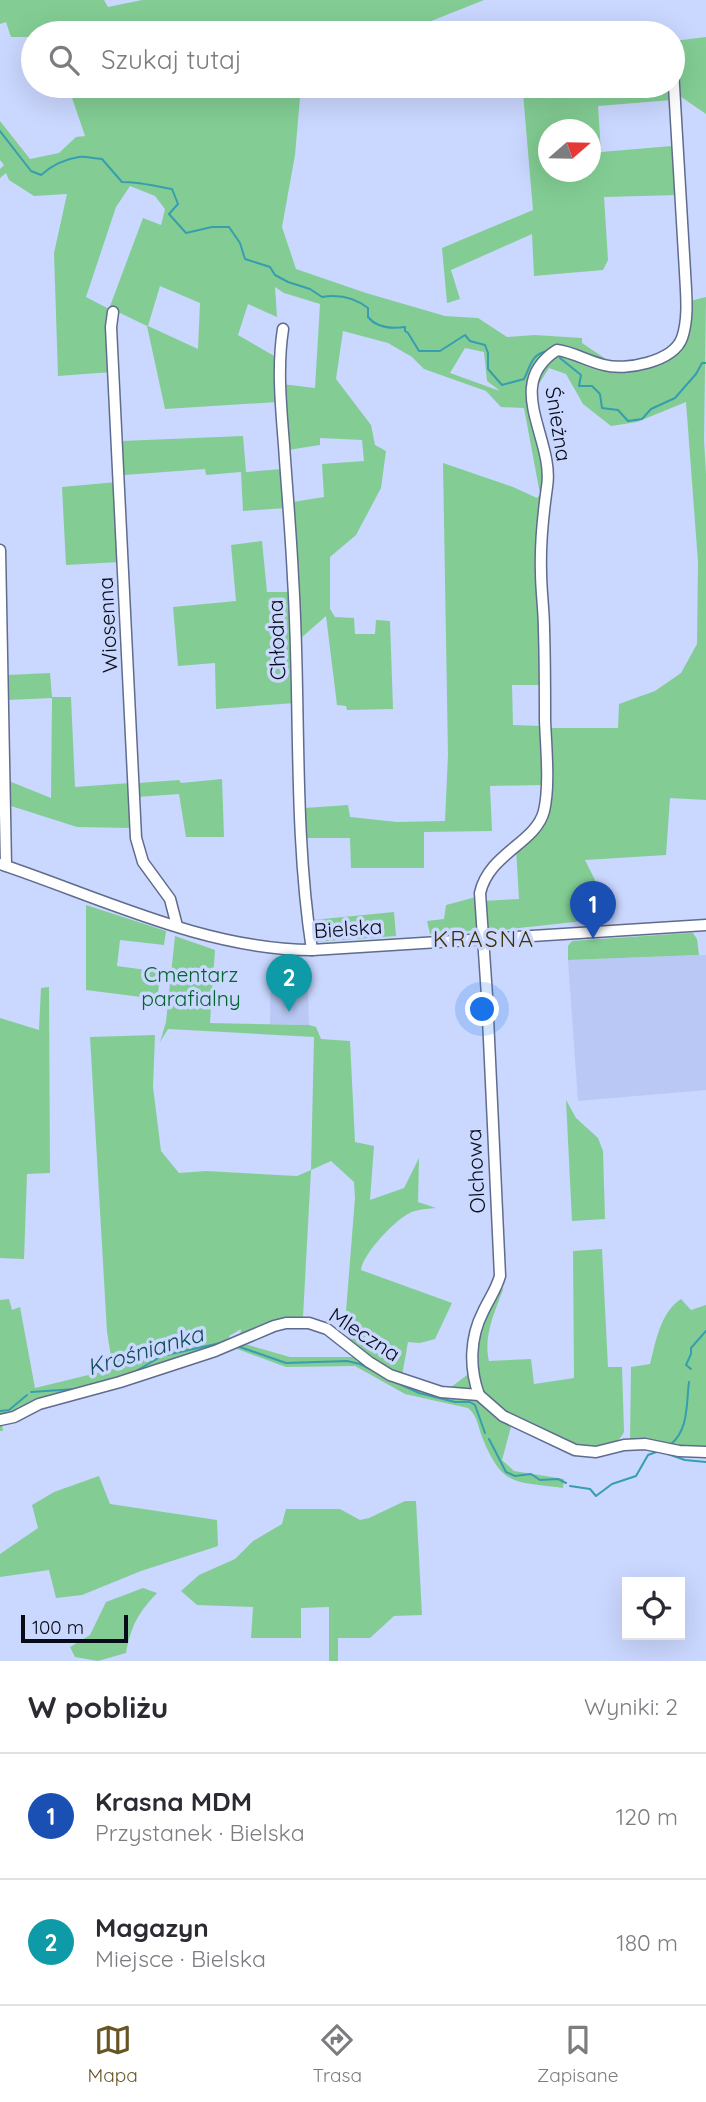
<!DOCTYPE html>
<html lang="pl">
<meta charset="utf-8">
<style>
:root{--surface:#fff;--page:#f2f2f3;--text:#2b2b33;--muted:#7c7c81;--line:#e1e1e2;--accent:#675623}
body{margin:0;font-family:Quicksand,sans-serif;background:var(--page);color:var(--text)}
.controls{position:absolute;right:21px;bottom:21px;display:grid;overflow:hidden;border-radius:0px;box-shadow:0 7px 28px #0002}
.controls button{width:63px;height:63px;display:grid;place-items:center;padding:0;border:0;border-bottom:2px solid var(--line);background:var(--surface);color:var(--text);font:35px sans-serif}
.compass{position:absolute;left:538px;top:119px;width:63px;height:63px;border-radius:50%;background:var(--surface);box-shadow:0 7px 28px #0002;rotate:70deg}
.scale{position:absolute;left:21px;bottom:18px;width:107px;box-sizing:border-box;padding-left:7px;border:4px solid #080c18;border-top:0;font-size:19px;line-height:24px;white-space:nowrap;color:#080c18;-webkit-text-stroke:5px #cad7fe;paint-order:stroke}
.you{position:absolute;left:483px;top:1010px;width:24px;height:24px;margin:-18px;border:5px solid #fff;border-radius:50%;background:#1a73e8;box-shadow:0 0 0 10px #1a73e833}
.badge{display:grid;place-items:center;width:46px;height:46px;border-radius:50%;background:var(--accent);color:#fff;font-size:23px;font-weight:700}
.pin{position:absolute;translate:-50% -58px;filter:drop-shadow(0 2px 4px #0008)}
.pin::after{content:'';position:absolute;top:37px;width:24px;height:21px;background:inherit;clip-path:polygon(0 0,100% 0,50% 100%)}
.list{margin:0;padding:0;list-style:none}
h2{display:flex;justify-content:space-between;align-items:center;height:91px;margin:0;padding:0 28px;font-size:30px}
h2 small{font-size:23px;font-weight:400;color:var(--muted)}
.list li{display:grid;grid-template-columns:46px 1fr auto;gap:21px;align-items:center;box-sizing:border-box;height:126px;padding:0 28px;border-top:2px solid var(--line)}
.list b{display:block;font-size:26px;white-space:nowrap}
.list p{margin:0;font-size:23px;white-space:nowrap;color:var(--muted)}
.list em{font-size:23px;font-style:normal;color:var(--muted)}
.icon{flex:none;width:38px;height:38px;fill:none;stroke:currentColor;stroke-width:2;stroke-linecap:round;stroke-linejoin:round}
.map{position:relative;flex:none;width:706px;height:1661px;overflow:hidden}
.search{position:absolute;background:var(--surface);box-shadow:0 7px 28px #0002;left:21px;right:21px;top:21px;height:77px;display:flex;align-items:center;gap:18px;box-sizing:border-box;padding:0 24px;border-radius:38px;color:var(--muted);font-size:26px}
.sheet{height:343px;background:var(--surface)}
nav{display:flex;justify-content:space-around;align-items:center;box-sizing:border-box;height:98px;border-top:2px solid var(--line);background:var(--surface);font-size:19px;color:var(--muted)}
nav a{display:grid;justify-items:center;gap:4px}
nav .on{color:var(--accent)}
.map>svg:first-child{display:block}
.built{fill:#b9c8f4}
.green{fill:#83cd94;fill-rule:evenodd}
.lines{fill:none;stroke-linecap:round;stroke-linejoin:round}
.stream{stroke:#379eaf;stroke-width:2}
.minor-casing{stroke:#606c8e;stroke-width:13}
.minor{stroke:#fff;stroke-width:10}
.labels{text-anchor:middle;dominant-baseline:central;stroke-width:7;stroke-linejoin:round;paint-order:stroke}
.street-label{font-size:21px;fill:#080c18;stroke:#cad7fe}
.park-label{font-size:21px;fill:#03652d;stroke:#cad7fe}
.neighbourhood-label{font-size:23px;letter-spacing:2px;fill:#3f3207;stroke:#cad7fe}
.water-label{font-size:23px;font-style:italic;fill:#104c55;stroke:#cad7fe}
</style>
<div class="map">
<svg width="706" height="1661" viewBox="0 0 706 1661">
<rect width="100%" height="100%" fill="#cad7fe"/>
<!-- built -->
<g class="built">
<path d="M706,955v135l-128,11 -10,-141z"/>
<path d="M307,961l2,64 -39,-1 1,-60z"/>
</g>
<!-- green -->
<g class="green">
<path d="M0,0h104l4,7 34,-7h342l-83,33h-368v4h-22l-5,-15 -6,2z"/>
<path d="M706,37v77l-29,-20 -3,-53z"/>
<path d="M68,86h233l-6,69 -13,72 14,42 70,24 79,23 33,2 29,19 28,-2 47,3v5l42,28 59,-25 7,-45 16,-4 -2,143 2,34v326l-36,-2 -4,57 -81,5 12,24 5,35 -118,13 -1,-31 36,-2 -3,-51 33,-36v-84h69l1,-24 36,-13 26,-18 16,-29 1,-82 -12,-160 -49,20 -26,4 -28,-22 -17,-30 -17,-6 -12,19 1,11 -9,-1 17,85 -5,203h-29l1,40 28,1 1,59 -52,1 2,45 -68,1v36h-73l-1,-30h-46l1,-30 43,-3 2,12 47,5 48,-1 3,-66 -5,-292 70,24 24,11 3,-4 -16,-86 -23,-1 -15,-16 -62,-22 -12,-12 -24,-14 -45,-12 -7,48 35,46 4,20 11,6 -5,37 -25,47 -26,22v52l5,8 19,1 1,16h20l1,-14 14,1 3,88 -46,1 -1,-4 -9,-1 -11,-89 -25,22 -3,-12 -5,-124 31,-5 -2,-33 42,-3 -2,-21 -42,-2v7l-32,5 -6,-66 33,4 5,-84 -36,-11 -9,-6 2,30 -29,-13 -10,31 38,22 2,45 -113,7 -18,-83 -33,-16 -2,62 -54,4 -4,-123 13,-59 -33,2 -25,-16 -3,-7 -6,5v-9l4,-4 -4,-5v-39l30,38 29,-6 17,-16 9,-1zM130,186l25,10 10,13 -4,16 -18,-7 -34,91 -23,-12 30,-90zM160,286l40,17 -2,46 -50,-23zM465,348l19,4 3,29 13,10 -50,-18z"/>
<path d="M596,86h74l2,14 -74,6 3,46 71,-6 6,49 -74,2 4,63 -5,10 -69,6 -2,-42 -81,36 9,29 -13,4 -5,-55 91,-38 -10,-117zM548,130h42v42h-42z"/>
<path d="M243,436l3,36 36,-3 4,39 -43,3 -2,-39 -35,3 -1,-6 -81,6 -2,-34z"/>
<path d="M117,482l3,80 -54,3 -4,-78z"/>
<path d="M262,541l5,51h25l3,111 -79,6 -1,-46 -37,3 -5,-59 63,-6 -5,-56z"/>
<path d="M50,673l2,24h19l4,90 55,-4 1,45 -54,-1 -69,-22 1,-24 42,17 1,-100 -44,2v-25z"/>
<path d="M222,779l2,58h-38l-7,-43 -42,3 1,-14 41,-3 2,3z"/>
<path d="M476,897l2,33 -48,4 -3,-13 17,-2 2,-14z"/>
<path d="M86,905l80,26 -2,14 -44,-5 -3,26 44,6 -4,27 -71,-9z"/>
<path d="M394,912l2,24 -82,6 -1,-22z"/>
<path d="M688,933h5l4,6 2,16 -131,5v-14l4,-5z"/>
<path d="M175,936l40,14 -5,73 99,2 7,2 5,12 29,2 5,101 19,4 -4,54 34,-12 15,-30 -1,44 18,6c-9,1 -20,1 -28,6 -15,8 -45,40 -47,56l91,33 -17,36 -15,4 -12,-1 -6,34 -31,-18 -23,-19 -3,-15 10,-126 -1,-16 -23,-21 -20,9 -8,147 -14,1 -49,18 1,-7 -12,7 2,5 -230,76 2,14h-3v-131l9,-1 3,11 8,-3 15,81 78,-19 -6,-37 -17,-295 65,-2 -2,52 8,64 18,22 27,-2 91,5 14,-6 3,-133 -146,-8 -8,13 6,-20z"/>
<path d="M49,987l1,186 -23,1 -3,85 -24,-1v-240l39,12 2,-42z"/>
<path d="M566,1100l10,18 22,20 5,13 2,68 -33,2z"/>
<path d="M602,1249l6,118h14l2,65c-15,35 -87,0 -112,-9l-10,37 12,11 50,8 -1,9c-49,-7 -60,0 -81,-51 -4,-11 -5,-22 -14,-29l-63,-14 -50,-28 -69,1 -54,-20 9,-4 49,14h67l22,15 96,26 -3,-9 -22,-1 17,-13v-8l9,-3c2,-35 8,-49 28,-77 -9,25 -21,48 -15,74l42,-2 3,25 40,-6 -1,-127z"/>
<path d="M681,1299l10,11 15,-5v143l-20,1 -56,-8 1,-74 19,-3c6,-23 10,-51 31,-65z"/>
<path d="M99,1476l11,28 107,16 1,26 -77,25 -59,24 -26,3 -7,-28 -49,7v-23l38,-26 -6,-23 22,-13z"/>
<path d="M405,1501h11l6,114 -28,1 -24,22h-32v23h-9v-54l-28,1v30h-50l2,-31 -56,-2 -16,-14 18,-16 36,-16 18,-18 29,-17 4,-15h54l20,11 9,-2z"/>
<path d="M143,1588l14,5c-19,20 -26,33 -31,60l-28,8 -23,-4 -5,-10 20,-12 16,-33z"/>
</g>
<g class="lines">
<!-- stream -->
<g class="stream">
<path d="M0,131l31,40 10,4c10,-9 24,-16 38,-18 7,-1 15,2 23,2l20,23c17,0 34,4 50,7l6,15 -9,10 17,19 26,-6h17l11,16 5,16 25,8 5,8 13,7 22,7 12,8c17,-3 33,1 46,11v9c9,11 23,12 37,10v4l3,2 11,18h21l25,-16 5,6 15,4 3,8v16l14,16 22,-6c7,-14 7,-25 24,-28"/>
<path d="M560,358l21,17 -2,11h13l8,8 2,14 16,2 10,11 14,-2 9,-10 24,-11 21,-24 6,-11h4"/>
<path d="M237,1346l49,17 61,-2 13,3 20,10"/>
<path d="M691,1369l-5,-4 5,-11v-6l15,-17"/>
<path d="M129,1375l33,-19 63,-14"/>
<path d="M391,1380l28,13 36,9h15l5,3 10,28"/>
<path d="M31,1392l45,-3 17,-4"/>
<path d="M0,1411l9,-1 18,-15"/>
<path d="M489,1439l17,33 9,4 16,-2 9,6 18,-1 8,4"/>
<path d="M670,1445c19,-15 16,-40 19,-63"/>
<path d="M570,1486l20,3 6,7 16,-12 24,-8 12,-21 11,-4 26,9 21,2"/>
</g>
<!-- minor casing -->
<g class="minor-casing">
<g id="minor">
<path d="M113,312l-2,15 25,511 7,24 27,37 7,27"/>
<path d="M283,329c-6,38 -2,78 1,116 3,45 7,89 9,133 8,124 0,249 19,372"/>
<path d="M0,550l6,316"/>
<path d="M0,864c99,33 206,86 312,86l394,-25"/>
<path d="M479,1395c-10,-27 -9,-58 4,-83 6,-13 13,-22 17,-36l-13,-280 -7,-103c9,-40 56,-50 64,-82 6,-26 2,-63 1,-91 0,-30 0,-60 -1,-90 0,-20 -3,-39 -3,-58 -1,-29 2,-57 6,-85 8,-48 -45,-102 10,-137 16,2 30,11 47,15 21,6 69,-3 78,-27 7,-20 4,-45 3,-66l-12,-203"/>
<path d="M0,1420l14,-3 25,-13 81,-22 95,-31 59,-25 12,-3h23l18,6 42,33 21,13 51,17 38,3 24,21 72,34 21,2 28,-7 21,-1 34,7 27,1"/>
</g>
</g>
<!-- minor -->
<use href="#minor" class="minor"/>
</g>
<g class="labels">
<!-- street labels -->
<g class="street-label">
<text transform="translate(559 424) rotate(81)">Śnieżna</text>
<text transform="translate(107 625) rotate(-93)">Wiosenna</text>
<text transform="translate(276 640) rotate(-92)">Chłodna</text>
<text transform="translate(348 928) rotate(-4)">Bielska</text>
<text transform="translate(475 1171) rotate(-93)">Olchowa</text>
<text transform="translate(365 1334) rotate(33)">Mleczna</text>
</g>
<!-- park labels -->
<g class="park-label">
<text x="191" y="974">Cmentarz<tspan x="191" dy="24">parafialny</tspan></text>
</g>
<!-- neighbourhood labels -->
<g class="neighbourhood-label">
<text x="484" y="938">KRASNA</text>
</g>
<!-- water labels -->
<g class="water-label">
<text transform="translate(145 1350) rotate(-17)">Krośnianka</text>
</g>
</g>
</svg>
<div class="controls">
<button><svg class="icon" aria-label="locate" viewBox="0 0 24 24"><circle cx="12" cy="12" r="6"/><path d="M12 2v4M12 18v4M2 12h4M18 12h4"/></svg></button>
</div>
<svg class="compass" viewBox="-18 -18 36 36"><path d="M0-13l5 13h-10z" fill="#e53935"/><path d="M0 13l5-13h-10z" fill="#7c7c81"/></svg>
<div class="scale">100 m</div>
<div class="you"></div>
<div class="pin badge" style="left:593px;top:939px;background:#1a4fb4">1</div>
<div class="pin badge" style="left:289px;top:1012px;background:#0f9aa8">2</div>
<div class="search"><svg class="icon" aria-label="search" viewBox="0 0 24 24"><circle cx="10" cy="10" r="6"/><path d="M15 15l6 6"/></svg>Szukaj tutaj</div>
</div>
<section class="sheet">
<h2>W pobliżu<small>Wyniki: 2</small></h2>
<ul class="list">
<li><span class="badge" style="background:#1a4fb4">1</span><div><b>Krasna MDM</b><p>Przystanek · Bielska</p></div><em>120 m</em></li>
<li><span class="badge" style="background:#0f9aa8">2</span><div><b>Magazyn</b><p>Miejsce · Bielska</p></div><em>180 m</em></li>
</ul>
</section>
<nav>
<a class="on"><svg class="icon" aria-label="map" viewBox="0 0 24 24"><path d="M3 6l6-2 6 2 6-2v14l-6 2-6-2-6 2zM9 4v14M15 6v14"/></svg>Mapa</a>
<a><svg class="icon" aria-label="directions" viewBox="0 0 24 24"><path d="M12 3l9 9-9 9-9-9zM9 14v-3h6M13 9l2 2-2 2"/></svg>Trasa</a>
<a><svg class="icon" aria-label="saved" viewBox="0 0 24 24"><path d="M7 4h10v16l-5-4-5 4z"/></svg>Zapisane</a>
</nav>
